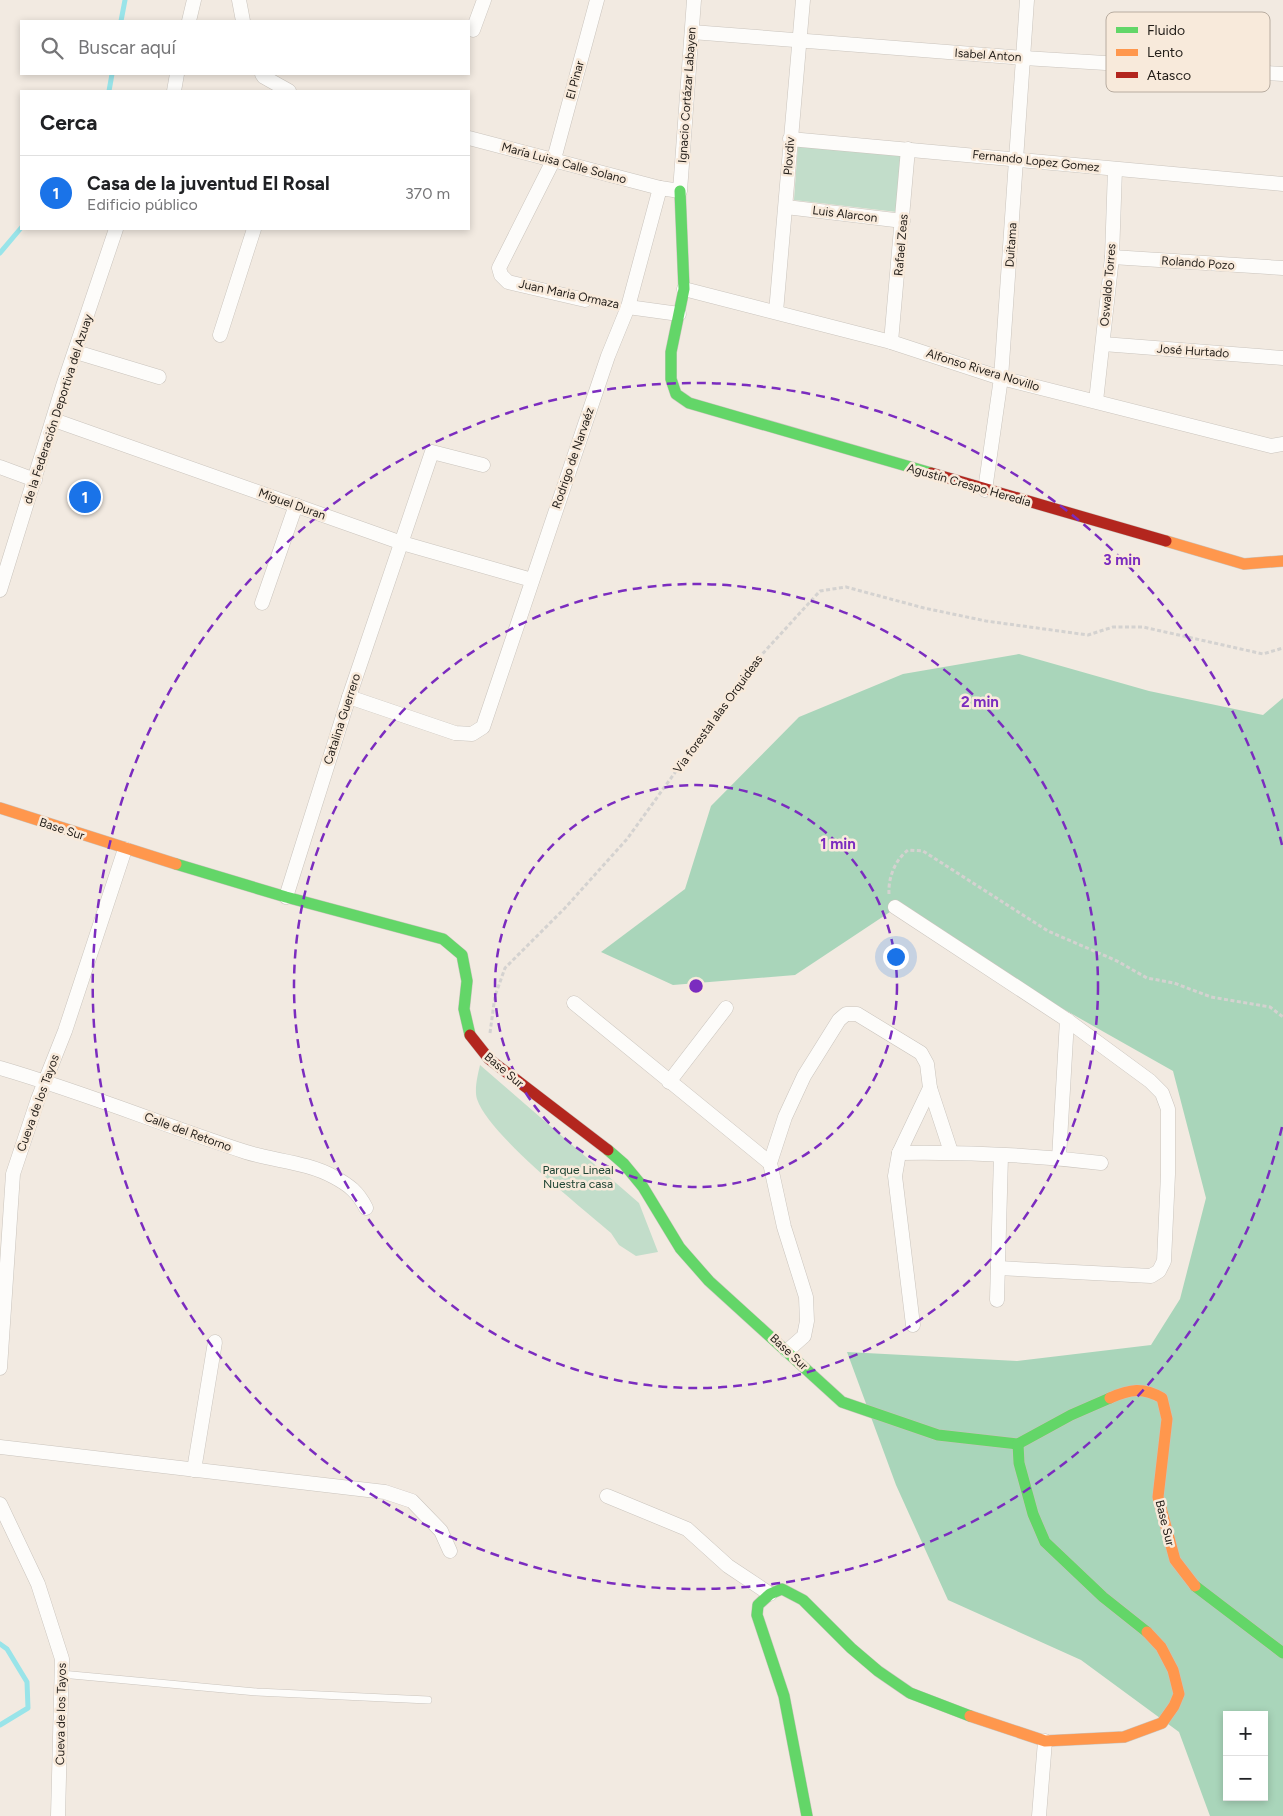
<!DOCTYPE html>
<html lang="es">
<meta charset="utf-8">
<style>
:root{--surface:#fff;--page:#f6f6f6;--text:#202124;--muted:#757577;--line:#e0e0e0;--accent:#1a73e8}
body{margin:0;font-family:Figtree,sans-serif;background:var(--page);color:var(--text)}
.controls{position:absolute;right:15px;bottom:15px;display:grid;overflow:hidden;border-radius:0px;box-shadow:0 2px 8px #0003}
.controls button{width:45px;height:45px;display:grid;place-items:center;padding:0;border:0;border-bottom:1px solid var(--line);background:var(--surface);color:var(--text);font:25px sans-serif}
.you{position:absolute;left:895px;top:956px;width:18px;height:18px;margin:-12px;border:4px solid #fff;border-radius:50%;background:#1a73e8;box-shadow:0 0 0 8px #1a73e833}
.badge{display:grid;place-items:center;width:32px;height:32px;border-radius:50%;background:var(--accent);color:#fff;font-size:16px;font-weight:700}
.pin{position:absolute;translate:-50% -50%;border:2px solid #fff;box-shadow:0 1px 5px #0006}
.list{margin:0;padding:0;list-style:none}
h2{display:flex;justify-content:space-between;align-items:center;height:65px;margin:0;padding:0 20px;font-size:21px}
h2 small{font-size:16px;font-weight:400;color:var(--muted)}
.list li{display:grid;grid-template-columns:32px 1fr auto;gap:15px;align-items:center;box-sizing:border-box;height:75px;padding:0 20px;border-top:1px solid var(--line)}
.list b{display:block;font-size:19px;white-space:nowrap}
.list p{margin:0;font-size:16px;white-space:nowrap;color:var(--muted)}
.list em{font-size:16px;font-style:normal;color:var(--muted)}
.icon{flex:none;width:28px;height:28px;fill:none;stroke:currentColor;stroke-width:2;stroke-linecap:round;stroke-linejoin:round}
.map{position:relative;flex:none;width:1283px;height:1816px;overflow:hidden}
.search{position:absolute;background:var(--surface);box-shadow:0 2px 8px #0003;left:20px;top:20px;width:450px;height:55px;display:flex;align-items:center;gap:12px;box-sizing:border-box;padding:0 18px;border-radius:0px;color:var(--muted);font-size:19px}
.panel{position:absolute;background:var(--surface);box-shadow:0 2px 8px #0003;left:20px;top:90px;width:450px;height:140px;border-radius:0px}
.map>svg:first-child{display:block}
.green{fill:#c2ddca}
.forest{fill:#a9d5ba;fill-rule:evenodd}
.lines{fill:none;stroke-linecap:round;stroke-linejoin:round}
.stream{stroke:#99e4e9;stroke-width:5}
.lane-casing{stroke:#cac4bd;stroke-width:8}
.street-casing{stroke:#cac4bd;stroke-width:15}
.fast-casing{stroke:#cac4bd;stroke-width:12}
.slow-casing{stroke:#cac4bd;stroke-width:12}
.jam-casing{stroke:#cac4bd;stroke-width:12}
.path{stroke:#d4d2d0;stroke-width:3;stroke-dasharray:4 2.5;stroke-linecap:butt}
.lane{stroke:#fdfcfa;stroke-width:7}
.street{stroke:#fdfcfa;stroke-width:14}
.fast{stroke:#63d668;stroke-width:11}
.slow{stroke:#ff974d;stroke-width:11}
.jam{stroke:#b3261e;stroke-width:11}
.ring{fill:none;stroke:#7b2cbf;stroke-width:2.5;stroke-dasharray:9 6}
.labels{text-anchor:middle;dominant-baseline:central;stroke-width:5;stroke-linejoin:round;paint-order:stroke}
.street-label{font-size:12px;fill:#211c17;stroke:#f8eadb}
.park-label{font-size:12px;fill:#1d4332;stroke:#f8eadb}
.key{fill:#f8eadb;stroke:#b8aca0;stroke-width:1}
.key-label{font-size:14px;fill:#211c17}
.centre{fill:#7b2cbf;stroke:#f8eadb;stroke-width:2.5}
.ring-label{font-size:15px;text-anchor:middle;font-weight:bold;fill:#7b2cbf;stroke:#f8eadb;stroke-width:5;stroke-linejoin:round;paint-order:stroke}
</style>
<div class="map">
<svg width="1283" height="1816" viewBox="0 0 1283 1816">
<rect width="100%" height="100%" fill="#f2eae1"/>
<!-- green -->
<g class="green">
<path d="M798,144l104,6 -5,62 -103,-12z"/>
<path d="M480,1065l159,138 19,49 -22,4 -17,-11 -8,-12c-32,-28 -122,-98 -134,-134 -3,-10 1,-25 3,-34z"/>
</g>
<!-- forest -->
<path class="forest" d="M1019,654l130,37 114,24 20,-17v1118h-73l-31,-84 -98,-72 -133,-60 -52,-115 -49,-133 170,9 134,-16 29,-46 26,-101 -33,-127 -131,-74 -143,-91 -104,69 -122,10 -72,-33 84,-63 26,-83 88,-89 104,-43zM1227,1715h37v82h-37z"/>
<g class="lines">
<!-- stream -->
<g class="stream">
<path d="M121,21l4,-21"/>
<path d="M109,91l3,-17"/>
<path d="M0,253l21,-25"/>
<path d="M0,1644l7,5 20,33 1,26 -28,17"/>
</g>
<!-- lane casing -->
<g class="lane-casing">
<path id="lane" d="M61,1674l196,18 171,8"/>
</g>
<!-- street casing -->
<g class="street-casing">
<g id="street">
<path d="M239,0l4,21"/>
<path d="M189,21l5,-21"/>
<path d="M473,30l11,-30"/>
<path d="M692,32l332,26 259,16"/>
<path d="M262,74l2,3 25,14"/>
<path d="M174,91l3,-17"/>
<path d="M469,138l191,50 20,3 14,-191"/>
<path d="M790,139l493,45"/>
<path d="M786,207l117,14"/>
<path d="M1112,257l171,11"/>
<path d="M684,289l207,53 110,36 270,68 12,-2"/>
<path d="M585,300l-77,-18 -7,-7 -2,-7 55,-109 43,-159"/>
<path d="M628,307l51,7"/>
<path d="M776,312l27,-312"/>
<path d="M220,335l34,-106"/>
<path d="M891,342l17,-193"/>
<path d="M1103,344l180,14"/>
<path d="M76,352l83,25"/>
<path d="M1096,401l16,-144 3,-88"/>
<path d="M54,420l348,123 130,37"/>
<path d="M0,467l35,13"/>
<path d="M985,490l16,-112 26,-378"/>
<path d="M0,590l63,-204 53,-157"/>
<path d="M262,603l34,-98"/>
<path d="M349,697l106,36 17,1 11,-7 125,-371 20,-49 32,-119"/>
<path d="M286,897l63,-200 83,-245 51,13"/>
<path d="M895,907l172,113 83,61 12,12 6,16v65l-4,87 -5,10 -8,5 -153,-8"/>
<path d="M574,1003l196,160"/>
<path d="M0,1068c83,24 163,57 246,84 28,9 61,10 88,25 15,8 24,15 32,31"/>
<path d="M669,1082l57,-74"/>
<path d="M899,1153c67,-1 135,2 202,10"/>
<path d="M1059,1158l8,-138"/>
<path d="M997,1300l4,-144"/>
<path d="M913,1325l-18,-149 4,-23 31,-65"/>
<path d="M787,1351l17,-15 3,-15 -1,-24 -22,-70 -14,-64 15,-46 19,-41 35,-56 7,-6h11l64,39 6,11 3,24 21,64"/>
<path d="M0,1368l13,-194 25,-75 27,-68 60,-182"/>
<path d="M0,1447l385,45 27,9 29,30 9,20"/>
<path d="M194,1470l21,-128"/>
<path d="M607,1496l80,33 41,37 42,28"/>
<path d="M0,1504l38,80 24,75 -4,157"/>
<path d="M1039,1816l6,-75"/>
</g>
</g>
<!-- fast casing -->
<g class="fast-casing">
<g id="fast">
<path d="M680,191l4,98 -13,63v27l5,15 13,9 242,70"/>
<path d="M176,864l110,33 157,42 19,16 5,26 -3,28 6,26"/>
<path d="M608,1150l16,14 19,23 37,61 29,33 133,121 96,33 80,9 53,-29 39,-17"/>
<path d="M1018,1444l1,19 14,51 12,28 58,55 44,35"/>
<path d="M1195,1586l88,67"/>
<path d="M807,1816l-23,-120 -27,-81 1,-10 12,-11 12,-5 21,11 48,48 27,23 32,22 60,23"/>
</g>
</g>
<!-- slow casing -->
<g class="slow-casing">
<g id="slow">
<path d="M1166,541l78,23 39,-3"/>
<path d="M0,808l176,56"/>
<path d="M1110,1398c20,-9 33,-11 52,0l5,21 -9,78 17,63 20,26"/>
<path d="M970,1716l75,25 79,-4 38,-14 12,-17 5,-12 -6,-24 -12,-23 -14,-15"/>
</g>
</g>
<!-- jam casing -->
<g class="jam-casing">
<g id="jam">
<path d="M931,473l235,68"/>
<path d="M470,1035l19,24 119,91"/>
</g>
</g>
<!-- path -->
<g class="path">
<path d="M599,302l16,3"/>
<path d="M889,894c-1,-16 6,-34 19,-44l15,1 125,80 69,30 30,17 27,5 37,14 59,10 13,10"/>
<path d="M490,1033l5,-37 10,-28 60,-60 62,-69 128,-177 65,-71 26,-4 78,21 62,13 102,14 25,-8h30l120,27 20,-6"/>
</g>
<!-- lane -->
<use href="#lane" class="lane"/>
<!-- street -->
<use href="#street" class="street"/>
<!-- fast -->
<use href="#fast" class="fast"/>
<!-- slow -->
<use href="#slow" class="slow"/>
<!-- jam -->
<use href="#jam" class="jam"/>
</g>
<!-- distance rings -->
<g class="ring">
<circle cx="696" cy="986" r="201"/>
<circle cx="696" cy="986" r="402"/>
<path d="M1282 1127A603 603 0 1 1 1282 845"/>
</g>
<g class="labels">
<!-- street labels -->
<g class="street-label">
<text transform="translate(988 55) rotate(4)">Isabel Anton</text>
<text transform="translate(575 80) rotate(-75)">El Pinar</text>
<text transform="translate(687 95) rotate(-86)">Ignacio Cortázar Labayen</text>
<text transform="translate(789 156) rotate(-86)">Plovdiv</text>
<text transform="translate(1036 161) rotate(6)">Fernando Lopez Gomez</text>
<text transform="translate(564 163) rotate(15)">María Luisa Calle Solano</text>
<text transform="translate(845 214) rotate(7)">Luis Alarcon</text>
<text transform="translate(901 245) rotate(-85)">Rafael Zeas</text>
<text transform="translate(1011 245) rotate(-86)">Duitama</text>
<text transform="translate(1198 263) rotate(4)">Rolando Pozo</text>
<text transform="translate(1108 285) rotate(-85)">Oswaldo Torres</text>
<text transform="translate(569 294) rotate(12)">Juan Maria Ormaza</text>
<text transform="translate(1193 351) rotate(4)">José Hurtado</text>
<text transform="translate(983 370) rotate(17)">Alfonso Rivera Novillo</text>
<text transform="translate(58 409) rotate(-72)">de la Federación Deportiva del Azuay</text>
<text transform="translate(573 458) rotate(-71)">Rodrigo de Narvaéz</text>
<text transform="translate(969 485) rotate(16)">Agustín Crespo Heredia</text>
<text transform="translate(292 504) rotate(20)">Miguel Duran</text>
<text transform="translate(718 714) rotate(-54)">Via forestal alas Orquideas</text>
<text transform="translate(342 719) rotate(-72)">Catalina Guerrero</text>
<text transform="translate(62 829) rotate(18)">Base Sur</text>
<text transform="translate(504 1070) rotate(40)">Base Sur</text>
<text transform="translate(38 1103) rotate(-70)">Cueva de los Tayos</text>
<text transform="translate(188 1132) rotate(20)">Calle del Retorno</text>
<text transform="translate(789 1352) rotate(43)">Base Sur</text>
<text transform="translate(1165 1523) rotate(76)">Base Sur</text>
<text transform="translate(61 1714) rotate(-89)">Cueva de los Tayos</text>
</g>
<!-- park labels -->
<g class="park-label">
<text x="578" y="1170">Parque Lineal<tspan x="578" dy="14">Nuestra casa</tspan></text>
</g>
</g>
<!-- legend -->
<rect x="1106" y="12" width="164" height="80" rx="8" class="key"/>
<rect x="1116" y="27" width="22" height="6" fill="#63d668"/>
<rect x="1116" y="49" width="22" height="7" fill="#ff974d"/>
<rect x="1116" y="72" width="22" height="6" fill="#b3261e"/>
<g class="key-label">
<text x="1147" y="35">Fluido</text>
<text x="1147" y="57">Lento</text>
<text x="1147" y="80">Atasco</text>
</g>
<circle cx="696" cy="986" r="8" class="centre"/>
<g class="ring-label">
<text x="1122" y="565">3 min</text>
<text x="980" y="707">2 min</text>
<text x="838" y="849">1 min</text>
</g>
</svg>
<div class="controls">
<button>+</button>
<button>−</button>
</div>
<div class="you"></div>
<div class="pin badge" style="left:85px;top:497px">1</div>
<div class="search"><svg class="icon" aria-label="search" viewBox="0 0 24 24"><circle cx="10" cy="10" r="6"/><path d="M15 15l6 6"/></svg>Buscar aquí</div>
<section class="panel">
<h2>Cerca<small></small></h2>
<ul class="list">
<li><span class="badge">1</span><div><b>Casa de la juventud El Rosal</b><p>Edificio público</p></div><em>370 m</em></li>
</ul>
</section>
</div>
